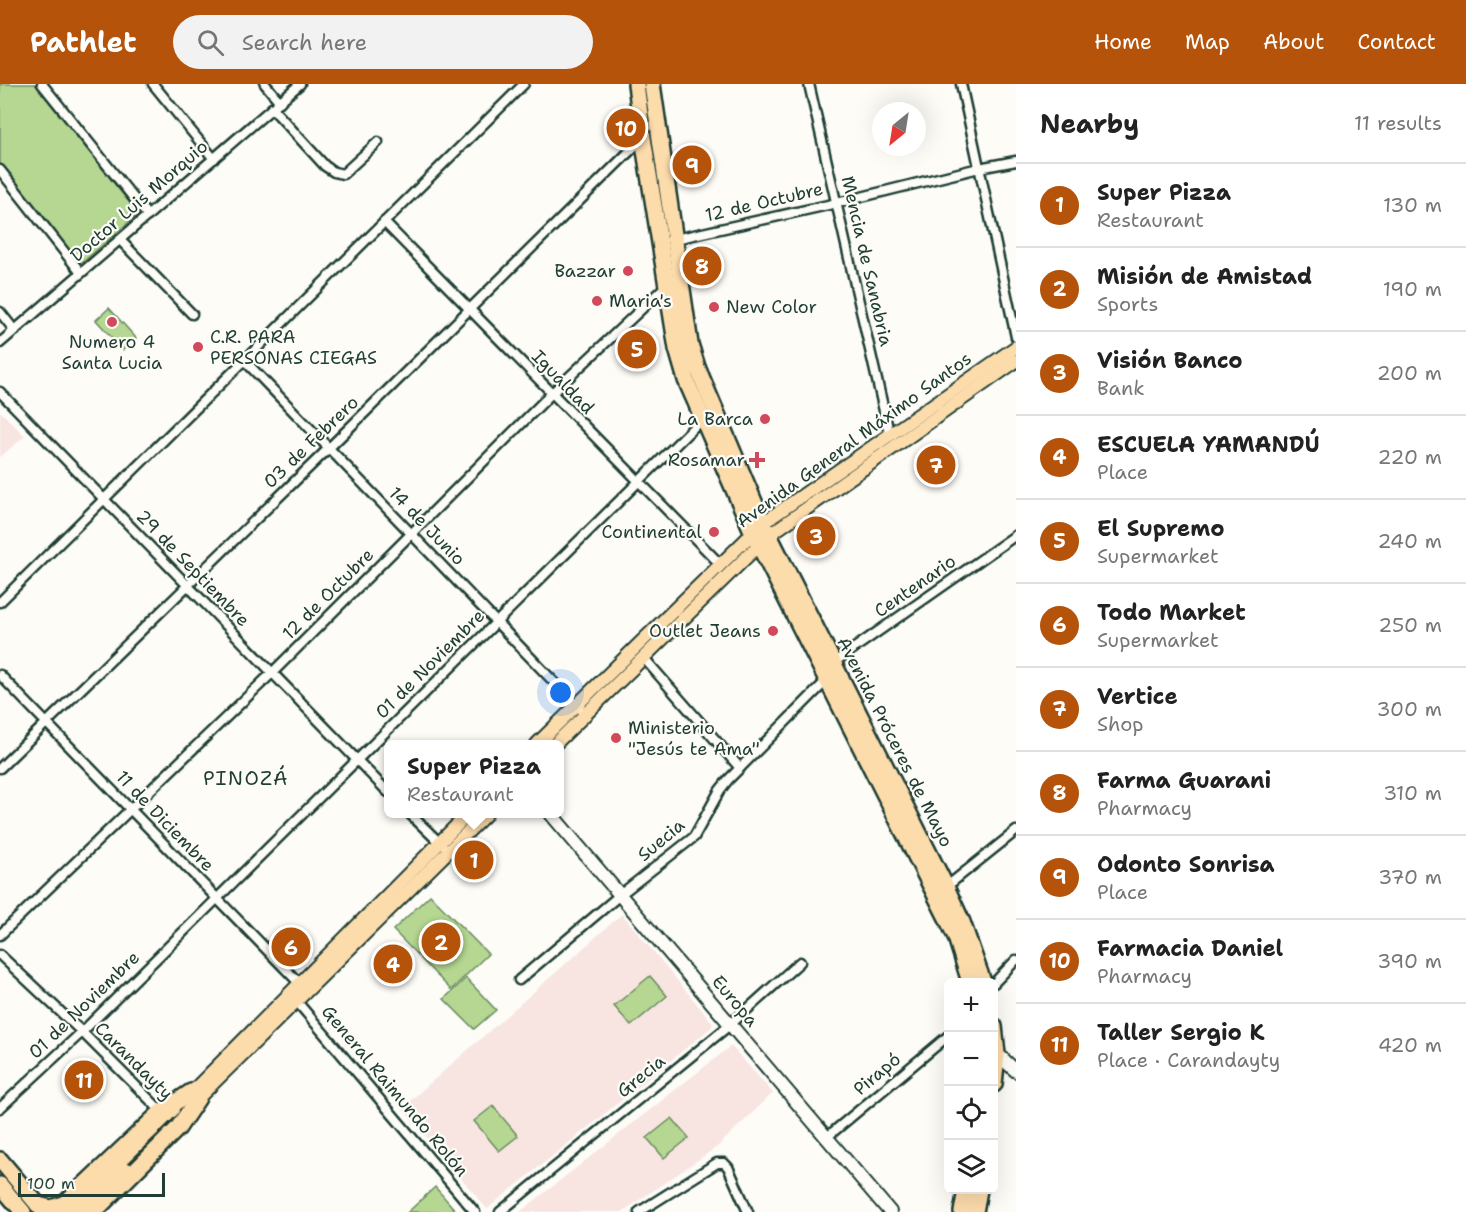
<!DOCTYPE html>
<meta charset="utf-8">
<style>
:root{--surface:#fff;--page:#f2f2f2;--text:#222;--muted:#767676;--line:#e0e0e0;--accent:#b45309}
body{margin:0;font-family:"Shantell Sans",sans-serif;background:var(--page);color:var(--text)}
.controls{position:absolute;right:18px;bottom:18px;display:grid;overflow:hidden;border-radius:9px;box-shadow:0 6px 24px #0002}
.controls button{width:54px;height:54px;display:grid;place-items:center;padding:0;border:0;border-bottom:2px solid var(--line);background:var(--surface);color:var(--text);font:30px sans-serif}
.compass{position:absolute;left:872px;top:18px;width:54px;height:54px;border-radius:50%;background:var(--surface);box-shadow:0 6px 24px #0002;rotate:210deg}
.scale{position:absolute;left:18px;bottom:15px;width:147px;box-sizing:border-box;padding-left:6px;border:3px solid #1f3d34;border-top:0;font-size:16px;line-height:21px;white-space:nowrap;color:#1f3d34;-webkit-text-stroke:4px #fdfcf7;paint-order:stroke}
.you{position:absolute;left:561px;top:609px;width:21px;height:21px;margin:-15px;border:4px solid #fff;border-radius:50%;background:#1a73e8;box-shadow:0 0 0 9px #1a73e833}
.badge{display:grid;place-items:center;width:39px;height:39px;border-radius:50%;background:var(--accent);color:#fff;font-size:20px;font-weight:700}
.pin{position:absolute;translate:-50% -50%;border:3px solid #fff;box-shadow:0 2px 6px #0006}
.popup{position:absolute;left:384px;top:656px;width:180px;height:78px;box-sizing:border-box;display:grid;place-content:center;border-radius:9px;background:var(--surface);filter:drop-shadow(0 2px 4px #0005);font-size:20px;white-space:nowrap;color:var(--muted)}
.popup b{font-size:22px;color:var(--text)}
.popup::after{content:'';position:absolute;left:50%;top:100%;margin-left:-12px;border:12px solid transparent;border-top-color:var(--surface)}
.list{margin:0;padding:0;list-style:none}
h2{display:flex;justify-content:space-between;align-items:center;height:78px;margin:0;padding:0 24px;font-size:26px}
h2 small{font-size:20px;font-weight:400;color:var(--muted)}
.list li{display:grid;grid-template-columns:39px 1fr auto;gap:18px;align-items:center;box-sizing:border-box;height:84px;padding:0 24px;border-top:2px solid var(--line)}
.list b{display:block;font-size:22px;white-space:nowrap}
.list p{margin:0;font-size:20px;white-space:nowrap;color:var(--muted)}
.list em{font-size:20px;font-style:normal;color:var(--muted)}
.icon{flex:none;width:33px;height:33px;fill:none;stroke:currentColor;stroke-width:2;stroke-linecap:round;stroke-linejoin:round}
.map{position:relative;flex:none;width:1016px;height:1128px;overflow:hidden}
header{display:flex;align-items:center;gap:36px;box-sizing:border-box;height:84px;padding:0 30px;background:var(--accent);color:#fff}
header strong{font-size:28px}
nav{display:flex;gap:33px;margin-inline-start:auto;font-size:21px}
.search{width:420px;height:54px;background:var(--page);display:flex;align-items:center;gap:15px;box-sizing:border-box;padding:0 21px;border-radius:33px;color:var(--muted);font-size:22px}
main{display:flex}
aside{flex:1;background:var(--surface)}
.map>svg:first-child{display:block}
.built{fill:#f8e5e1}
.green{fill:#b5d791;stroke:#6a8a62;stroke-width:1.5}
.lines{fill:none;stroke-linecap:round;stroke-linejoin:round}
.street-casing{stroke:#1f3d34;stroke-width:13}
.secondary-casing{stroke:#1f3d34;stroke-width:16}
.primary-casing{stroke:#1f3d34;stroke-width:16}
.highway-casing{stroke:#1f3d34;stroke-width:20}
.street{stroke:#fdfcf7;stroke-width:8}
.secondary{stroke:#fdfcf7;stroke-width:12}
.primary{stroke:#fddcac;stroke-width:12}
.highway{stroke:#fddcac;stroke-width:15}
.poi-dot{fill:#d1495b;stroke:#fdfcf7;stroke-width:2}
.labels{text-anchor:middle;dominant-baseline:central;stroke-width:4.5;stroke-linejoin:round;paint-order:stroke}
.street-label{font-size:18px;fill:#1f3d34;stroke:#fdfcf7}
.poi-label{font-size:18px;fill:#1f3d34;stroke:#fdfcf7;text-anchor:end}
.neighbourhood-label{font-size:20px;letter-spacing:1.5px;fill:#1f3d34;stroke:#fdfcf7}
</style>
<header>
<strong>Pathlet</strong>
<div class="search"><svg class="icon" aria-label="search" viewBox="0 0 24 24"><circle cx="10" cy="10" r="6"/><path d="M15 15l6 6"/></svg>Search here</div>
<nav><a>Home</a><a>Map</a><a>About</a><a>Contact</a></nav>
</header>
<main>
<div class="map">
<svg width="1016" height="1128" viewBox="0 0 1016 1128">
<rect width="100%" height="100%" fill="#fdfcf7"/>
<filter id="ink" filterUnits="userSpaceOnUse"><feTurbulence type="fractalNoise" baseFrequency=".0167" numOctaves="2"/><feDisplacementMap in="SourceGraphic" scale="12" xChannelSelector="R" yChannelSelector="G"/><feConvolveMatrix kernelMatrix="1 2 1 2 8 2 1 2 1" color-interpolation-filters="sRGB"/></filter>
<g filter="url(#ink)">
<!-- built -->
<g class="built">
<path d="M0,327l25,25 -25,21z"/>
<path d="M622,830l90,108v5l-225,182 -85,-101z"/>
<path d="M731,962l42,47 -56,54 -95,65h-102z"/>
</g>
<!-- green -->
<g class="green">
<path d="M0,0h35l102,128 -1,4 -53,46 -7,-1 -76,-96z"/>
<path d="M109,224l27,30 -13,12 -27,-30z"/>
<path d="M430,811l58,59 -37,36 -58,-60z"/>
<path d="M650,892l17,20 -36,30 -17,-20z"/>
<path d="M466,894l30,32 -22,19 -30,-30z"/>
<path d="M493,1022l25,30 -19,15 -25,-30z"/>
<path d="M672,1034l17,20 -25,20 -17,-20z"/>
<path d="M435,1103l22,25h-49z"/>
</g>
<g class="lines">
<!-- street casing -->
<g class="street-casing">
<g id="street">
<path d="M42,0l106,132"/>
<path d="M153,0l61,75"/>
<path d="M265,0l15,18"/>
<path d="M809,0l81,353"/>
<path d="M961,0l55,253"/>
<path d="M272,24l53,58 9,6 9,2 35,-32"/>
<path d="M0,86l81,103"/>
<path d="M384,138l336,342"/>
<path d="M120,156l72,74"/>
<path d="M671,156l166,-37 142,-35 37,-7"/>
<path d="M0,228l15,19"/>
<path d="M0,259l300,-259"/>
<path d="M245,277l335,348"/>
<path d="M0,308l388,400"/>
<path d="M0,518l524,-518"/>
<path d="M643,573l97,111"/>
<path d="M833,579l183,-128"/>
<path d="M0,591l302,311"/>
<path d="M0,684l329,-320 314,-310"/>
<path d="M410,730l32,31"/>
<path d="M946,803l70,-56"/>
<path d="M0,851l272,-262 279,-279 117,-110"/>
<path d="M0,871l82,77 82,82"/>
<path d="M519,896l102,-86 73,-57 26,-47 8,-10 99,-100"/>
<path d="M994,899l22,-23"/>
<path d="M293,913l182,215"/>
<path d="M0,1024l82,-76 620,-613"/>
<path d="M827,1053l121,-101"/>
<path d="M500,1128l231,-188 69,-62"/>
<path d="M639,1128l78,-49h7l4,4 20,45"/>
</g>
</g>
<!-- secondary casing -->
<g class="secondary-casing">
<g id="secondary">
<path d="M551,730l339,398"/>
<path d="M994,967l22,20"/>
</g>
</g>
<!-- primary casing -->
<g class="primary-casing">
<g id="primary">
<path d="M537,660l226,-221 253,-176"/>
<path d="M555,660l214,-209 247,-174"/>
<path d="M186,1014l282,-284"/>
<path d="M192,1020l294,-290"/>
<path d="M69,1128l104,-102"/>
<path d="M83,1128l44,-43"/>
</g>
</g>
<!-- highway casing -->
<g class="highway-casing">
<g id="highway">
<path d="M636,0l7,54 24,148 10,63 9,31 67,153 194,385 9,19 14,45"/>
<path d="M652,0l38,260 7,23 66,156 183,364 16,35 21,60"/>
<path d="M994,942l3,28 -3,30"/>
<path d="M0,1076l44,52"/>
<path d="M0,1101l23,27"/>
<path d="M38,1121l13,3 13,-4 97,-92 30,-20"/>
<path d="M94,1128l84,-84 20,-30"/>
<path d="M962,1128l4,-22"/>
<path d="M975,1128l4,-22"/>
</g>
</g>
<!-- street -->
<use href="#street" class="street"/>
<!-- secondary -->
<use href="#secondary" class="secondary"/>
<!-- primary -->
<use href="#primary" class="primary"/>
<!-- highway -->
<use href="#highway" class="highway"/>
</g>
</g>
<!-- markers -->
<g class="poi-dot">
<circle cx="628" cy="187" r="6"/>
<circle cx="597" cy="217" r="6"/>
<circle cx="714" cy="223" r="6"/>
<circle cx="112" cy="238" r="6"/>
<circle cx="198" cy="263" r="6"/>
<circle cx="765" cy="335" r="6"/>
<path d="M754 367h6v6h6v6h-6v6h-6v-6h-6v-6h6z"/>
<circle cx="714" cy="448" r="6"/>
<circle cx="773" cy="547" r="6"/>
<circle cx="616" cy="654" r="6"/>
</g>
<g class="labels">
<!-- street labels -->
<g class="street-label">
<text transform="translate(139 117) rotate(-41)">Doctor Luis Morquio</text>
<text transform="translate(764 118) rotate(-13)">12 de Octubre</text>
<text transform="translate(867 177) rotate(77)">Mencia de Sanabria</text>
<text transform="translate(563 298) rotate(46)">Igualdad</text>
<text transform="translate(854 356) rotate(-36)">Avenida General Máximo Santos</text>
<text transform="translate(311 358) rotate(-44)">03 de Febrero</text>
<text transform="translate(427 442) rotate(46)">14 de Junio</text>
<text transform="translate(193 484) rotate(46)">29 de Septiembre</text>
<text transform="translate(915 502) rotate(-35)">Centenario</text>
<text transform="translate(328 510) rotate(-45)">12 de Octubre</text>
<text transform="translate(430 580) rotate(-45)">01 de Noviembre</text>
<text transform="translate(895 658) rotate(63)">Avenida Próceres de Mayo</text>
<text transform="translate(165 737) rotate(46)">11 de Diciembre</text>
<text transform="translate(661 756) rotate(-40)">Suecia</text>
<text transform="translate(735 917) rotate(50)">Europa</text>
<text transform="translate(84 921) rotate(-44)">01 de Noviembre</text>
<text transform="translate(134 977) rotate(45)">Carandayty</text>
<text transform="translate(877 990) rotate(-40)">Pirapó</text>
<text transform="translate(641 992) rotate(-39)">Grecia</text>
<text transform="translate(395 1007) rotate(50)">General Raimundo Rolón</text>
</g>
<!-- poi labels -->
<g class="poi-label">
<text x="616" y="187">Bazzar</text>
<text x="609" y="217" text-anchor="start">Maria's</text>
<text x="726" y="223" text-anchor="start">New Color</text>
<text x="210" y="253" text-anchor="start">C.R. PARA<tspan x="210" dy="21">PERSONAS CIEGAS</tspan></text>
<text x="112" y="258" text-anchor="middle">Numero 4<tspan x="112" dy="21">Santa Lucia</tspan></text>
<text x="753" y="335">La Barca</text>
<text x="745" y="376">Rosamar</text>
<text x="702" y="448">Continental</text>
<text x="761" y="547">Outlet Jeans</text>
<text x="628" y="644" text-anchor="start">Ministerio<tspan x="628" dy="21">"Jesús te Ama"</tspan></text>
</g>
<!-- neighbourhood labels -->
<g class="neighbourhood-label">
<text x="246" y="694">PINOZÁ</text>
</g>
</g>
</svg>
<div class="controls">
<button>+</button>
<button>−</button>
<button><svg class="icon" aria-label="locate" viewBox="0 0 24 24"><circle cx="12" cy="12" r="6"/><path d="M12 2v4M12 18v4M2 12h4M18 12h4"/></svg></button>
<button><svg class="icon" aria-label="layers" viewBox="0 0 24 24"><path d="M12 4l9 5-9 5-9-5zM3 14l9 5 9-5"/></svg></button>
</div>
<svg class="compass" viewBox="-18 -18 36 36"><path d="M0-13l5 13h-10z" fill="#e53935"/><path d="M0 13l5-13h-10z" fill="#767676"/></svg>
<div class="scale">100 m</div>
<div class="you"></div>
<div class="pin badge" style="left:474px;top:776px">1</div>
<div class="popup"><b>Super Pizza</b>Restaurant</div>
<div class="pin badge" style="left:441px;top:858px">2</div>
<div class="pin badge" style="left:816px;top:452px">3</div>
<div class="pin badge" style="left:393px;top:880px">4</div>
<div class="pin badge" style="left:637px;top:265px">5</div>
<div class="pin badge" style="left:291px;top:863px">6</div>
<div class="pin badge" style="left:936px;top:381px">7</div>
<div class="pin badge" style="left:702px;top:182px">8</div>
<div class="pin badge" style="left:692px;top:81px">9</div>
<div class="pin badge" style="left:626px;top:44px">10</div>
<div class="pin badge" style="left:84px;top:996px">11</div>
</div>
<aside>
<h2>Nearby<small>11 results</small></h2>
<ul class="list">
<li><span class="badge">1</span><div><b>Super Pizza</b><p>Restaurant</p></div><em>130 m</em></li>
<li><span class="badge">2</span><div><b>Misión de Amistad</b><p>Sports</p></div><em>190 m</em></li>
<li><span class="badge">3</span><div><b>Visión Banco</b><p>Bank</p></div><em>200 m</em></li>
<li><span class="badge">4</span><div><b>ESCUELA YAMANDÚ</b><p>Place</p></div><em>220 m</em></li>
<li><span class="badge">5</span><div><b>El Supremo</b><p>Supermarket</p></div><em>240 m</em></li>
<li><span class="badge">6</span><div><b>Todo Market</b><p>Supermarket</p></div><em>250 m</em></li>
<li><span class="badge">7</span><div><b>Vertice</b><p>Shop</p></div><em>300 m</em></li>
<li><span class="badge">8</span><div><b>Farma Guarani</b><p>Pharmacy</p></div><em>310 m</em></li>
<li><span class="badge">9</span><div><b>Odonto Sonrisa</b><p>Place</p></div><em>370 m</em></li>
<li><span class="badge">10</span><div><b>Farmacia Daniel</b><p>Pharmacy</p></div><em>390 m</em></li>
<li><span class="badge">11</span><div><b>Taller Sergio K</b><p>Place · Carandayty</p></div><em>420 m</em></li>
</ul>
</aside>
</main>
